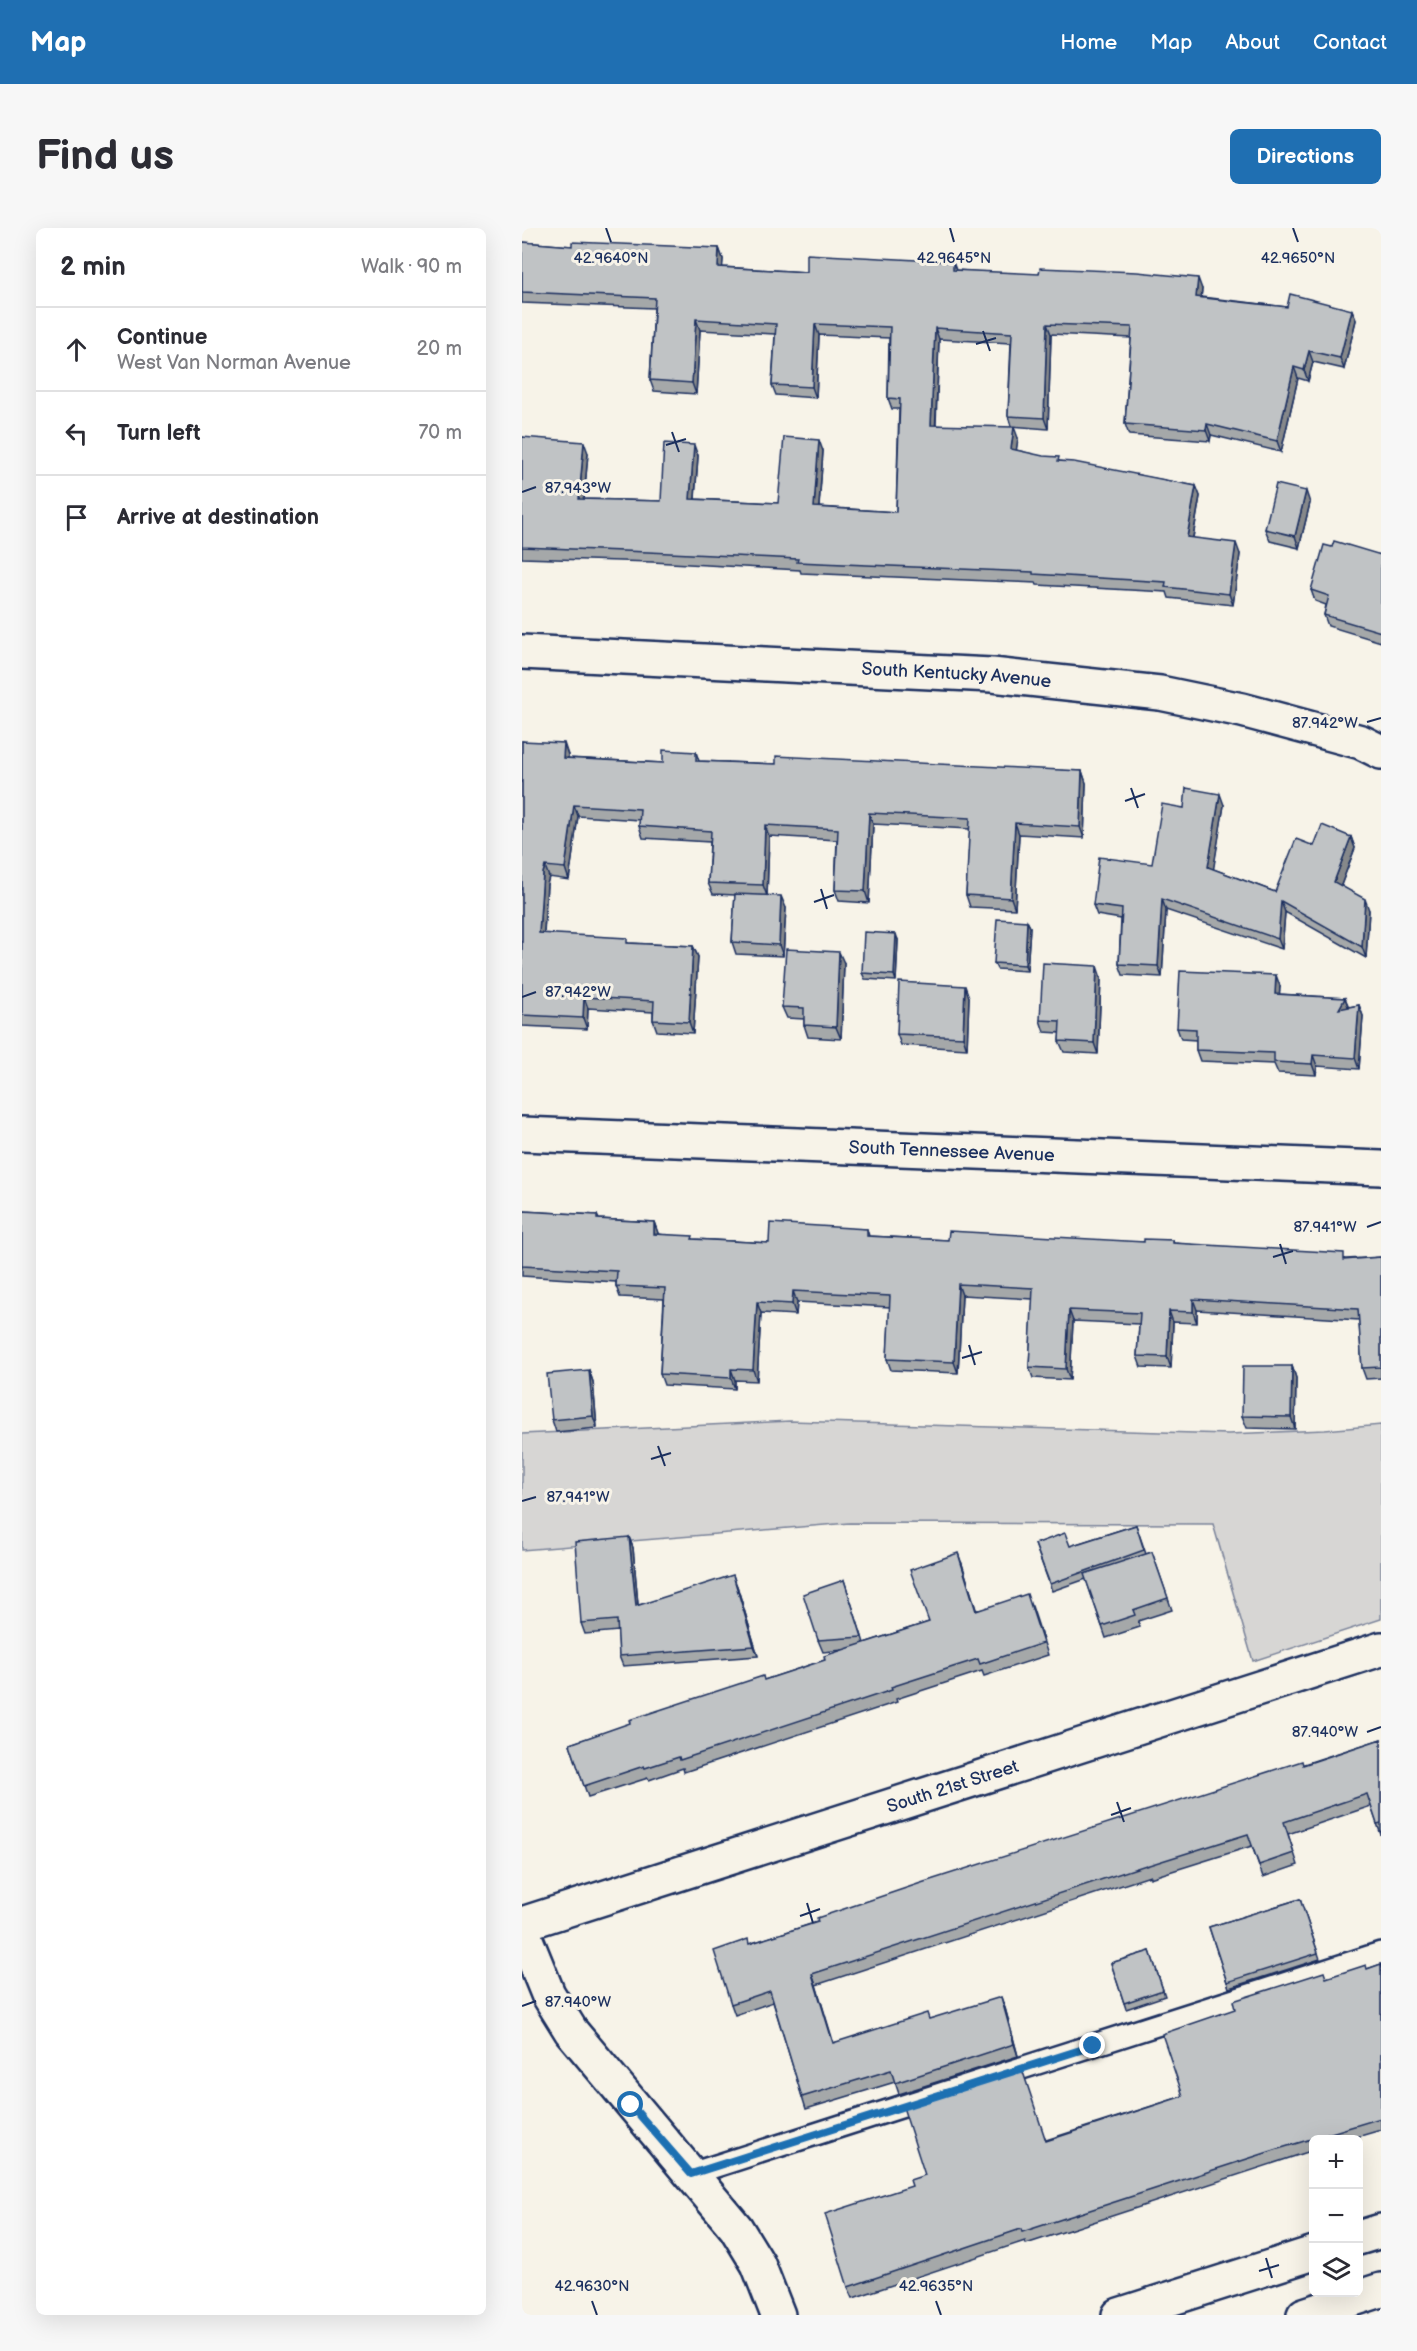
<!DOCTYPE html>
<meta charset="utf-8">
<style>
:root{--surface:#fff;--page:#f7f7f7;--text:#2b2b33;--muted:#7c7c81;--line:#e1e1e2;--accent:#1f6fb2}
body{margin:0;font-family:"Balsamiq Sans",sans-serif;background:var(--page);color:var(--text)}
.controls{position:absolute;right:18px;bottom:18px;display:grid;overflow:hidden;border-radius:9px;box-shadow:0 6px 24px #0002}
.controls button{width:54px;height:54px;display:grid;place-items:center;padding:0;border:0;border-bottom:2px solid var(--line);background:var(--surface);color:var(--text);font:30px sans-serif}
.stop{position:absolute;width:18px;height:18px;margin:-14px;border:4px solid #1f6fb2;border-radius:50%;background:#fff}
.stop.end{background:#1f6fb2;border-color:#fff;box-shadow:0 2px 6px #0008}
.list{margin:0;padding:0;list-style:none}
h2{display:flex;justify-content:space-between;align-items:center;height:78px;margin:0;padding:0 24px;font-size:26px}
h2 small{font-size:20px;font-weight:400;color:var(--muted)}
.list li{display:grid;grid-template-columns:39px 1fr auto;gap:18px;align-items:center;box-sizing:border-box;height:84px;padding:0 24px;border-top:2px solid var(--line)}
.list b{display:block;font-size:22px;white-space:nowrap}
.list p{margin:0;font-size:20px;white-space:nowrap;color:var(--muted)}
.list em{font-size:20px;font-style:normal;color:var(--muted)}
.icon{flex:none;width:33px;height:33px;fill:none;stroke:currentColor;stroke-width:2;stroke-linecap:round;stroke-linejoin:round}
.map{position:relative;flex:none;width:859px;height:2087px;overflow:hidden;border-radius:9px}
header{display:flex;align-items:center;gap:36px;box-sizing:border-box;height:84px;padding:0 30px;background:var(--accent);color:#fff}
header strong{font-size:28px}
nav{display:flex;gap:33px;margin-inline-start:auto;font-size:21px}
.intro{display:flex;align-items:center;justify-content:space-between;box-sizing:border-box;height:144px;padding:0 36px}
h1{margin:0;font-size:42px}
.button{padding:15px 27px;border-radius:9px;background:var(--accent);color:#fff;font-size:21px;font-weight:700}
main{display:flex;gap:36px;padding:0 36px}
aside{flex:1;background:var(--surface);border-radius:9px;box-shadow:0 6px 24px #0002}
.map>svg:first-child{display:block}
.green{fill:#d7d6d4;stroke:#798299;stroke-width:1.5}
.lines{fill:none;stroke-linecap:round;stroke-linejoin:round}
.lane-casing{stroke:#1b2f5e;stroke-width:26}
.street-casing{stroke:#1b2f5e;stroke-width:38}
.secondary-casing{stroke:#1b2f5e;stroke-width:38}
.lane{stroke:#f7f3e8;stroke-width:21}
.street{stroke:#f7f3e8;stroke-width:33}
.secondary{stroke:#f7f3e8;stroke-width:33}
.wall{fill:#a5a8a9;stroke:#1b2f5e;stroke-width:1.5}
.shaded-wall{fill:#86888a;stroke:#1b2f5e;stroke-width:1.5}
.building{fill:#c0c3c5;stroke:#1b2f5e;stroke-width:1.5}
.route{stroke:#1f6fb2;stroke-width:8}
.ticks{fill:none;stroke:#1b2f5e;stroke-width:2}
.labels{text-anchor:middle;dominant-baseline:central;stroke-width:6;stroke-linejoin:round;paint-order:stroke}
.street-label{font-size:18px;fill:#1b2f5e;stroke:#f7f3e8}
.ticks-label{font-size:15px;text-anchor:middle;fill:#1b2f5e;stroke:#f7f3e8;stroke-width:6;stroke-linejoin:round;paint-order:stroke}
</style>
<header>
<strong>Map</strong>
<nav><a>Home</a><a>Map</a><a>About</a><a>Contact</a></nav>
</header>
<div class="intro"><h1>Find us</h1><a class="button">Directions</a></div>
<main>
<aside>
<h2>2 min<small>Walk · 90 m</small></h2>
<ul class="list">
<li><svg class="icon" aria-label="ahead" viewBox="0 0 24 24"><path d="M12 20V5M6 11l6-6 6 6"/></svg><div><b>Continue</b><p>West Van Norman Avenue</p></div><em>20 m</em></li>
<li><svg class="icon" aria-label="left" viewBox="0 0 24 24"><path d="M17 20v-9H6M10 6l-5 5 5 5"/></svg><div><b>Turn left</b></div><em>70 m</em></li>
<li><svg class="icon" aria-label="arrive" viewBox="0 0 24 24"><path d="M6 21V4h12l-3 4 3 4H6"/></svg><div><b>Arrive at destination</b></div></li>
</ul>
</aside>
<div class="map">
<svg width="859" height="2087" viewBox="0 0 859 2087">
<rect width="100%" height="100%" fill="#f7f3e8"/>
<filter id="ink" filterUnits="userSpaceOnUse"><feTurbulence type="fractalNoise" baseFrequency=".0167" numOctaves="2"/><feDisplacementMap in="SourceGraphic" scale="12" xChannelSelector="R" yChannelSelector="G"/><feConvolveMatrix kernelMatrix="1 2 1 2 8 2 1 2 1" color-interpolation-filters="sRGB"/></filter>
<g filter="url(#ink)">
<!-- green -->
<path class="green" d="M268,1193l438,13 97,-4 56,-5v194l-128,42 -40,-137 -364,-1 -327,27v-116z"/>
<g class="lines">
<!-- lane casing -->
<g class="lane-casing">
<path id="lane" d="M169,1946l690,-221"/>
</g>
<!-- street casing -->
<g class="street-casing">
<g id="street">
<path id="s1" d="M0,424l470,23 168,18 82,17 119,32 20,10"/>
<path id="s2" d="M0,906l859,34"/>
<path id="s3" d="M0,1696l859,-275"/>
<path d="M0,1702l26,64 23,37 165,197 22,36 20,51"/>
</g>
</g>
<!-- secondary casing -->
<g class="secondary-casing">
<g id="secondary">
<path d="M836,2010l23,-7"/>
<path d="M597,2087l195,-62"/>
<path d="M782,2087l77,-25"/>
</g>
</g>
<!-- lane -->
<use href="#lane" class="lane"/>
<!-- street -->
<use href="#street" class="street"/>
<!-- secondary -->
<use href="#secondary" class="secondary"/>
</g>
<!-- wall -->
<g class="wall">
<path d="M0,14l50,4 147,2 4,11 -1,8 85,5 146,-10 3,8 246,19 -1,8 86,10 65,3 4,10 -12,49 -31,-7 -5,19 -10,-3 -17,74 -70,-17 -1,6 -81,-6 -4,-11 6,-86 -80,-4 -3,95 -37,-3 -3,-10 3,-73 -72,-4 -3,86 82,13 -2,12 44,11 136,25 4,10 -7,42 47,16 -7,51 -64,-7 -2,-6 -130,-7 -1,-2 -235,-10 -1,-3 -148,-8 -130,-4v-121l66,16 -4,46 77,2 37,-45 -3,43 83,4 45,-52 -4,56 77,5 3,-103h-7l-4,-11 1,-60 -70,-3 -3,63 -40,-3 -4,-10 3,-51 -75,-4 -4,64 -42,-3 -4,-11 4,-72 -132,-5z"/>
<path d="M788,275l-11,45 -29,-7 -5,-12z"/>
<path d="M810,319l49,8v87l-53,-16 -4,-11 2,-10 -11,-4 -4,-11z"/>
<path d="M0,513l46,14v3l95,5 33,-11 3,9 77,3 306,7 4,12 -2,55 -65,-4 -4,75 -45,-2 -4,-12 4,-66 -97,-5 -4,79 -30,-2 -4,-11 2,-50 -68,-4 -2,60 19,12 -3,48 -47,-2 -4,-12 3,-47 -22,-1 -5,-11 2,-41 -67,-4 -4,-12 1,-6 -62,-4 -9,64 -20,-3 -2,7 -3,50 85,9 64,3 5,11 -5,76 -36,-2 -4,-11v-8l-65,-4 -1,21 -65,-3z"/>
<path d="M702,577l-11,64 62,23 39,-46 37,-9 4,11 -14,37 28,25 -3,48 -81,-46 -3,37 -116,-39 -4,67 -39,-2 -4,-11 2,-45 -24,-4 -4,-10 59,-41 32,-56z"/>
<path d="M505,693l3,6 -3,44 -30,-2 -3,-6z"/>
<path d="M376,712l-2,41 -31,-2 -3,-6z"/>
<path d="M322,735l-3,76 -33,-2 -4,-12v-6l-17,-1 -5,-11z"/>
<path d="M579,750l-3,76 -34,-2 -5,-11 1,-8 -16,-1 -4,-12z"/>
<path d="M758,758l-1,8 66,4 4,9 10,-2 4,11 -4,53 -42,-3 -1,9 -38,-2 -4,-9 -74,-3 -4,-11v-10l-15,-1 -4,-11z"/>
<path d="M447,769l-2,52 -66,-4 -4,-11z"/>
<path d="M0,983l75,4 2,4 55,3 4,12 36,5 75,4 98,-14 2,7 79,4 196,2 29,-2 1,3 172,16 35,-2v121l-15,1 -4,-11 -3,-48 -162,-10v13l-24,-1 -2,46 -30,-1 -4,-11 2,-32 -66,-3 -3,59 -37,-2 -4,-11 4,-68 -71,-4 -4,78 -67,-3 -4,-11 3,-52 -93,-5 -1,13 -35,-2 -4,68 -22,-1v9l-71,-4 -4,-11 4,-75 -44,-2 -4,-11v-4l-94,-6z"/>
<path d="M770,1138l4,12 -1,51 -48,-1 -5,-12z"/>
<path d="M67,1142l4,12 4,46 -41,4 -4,-12z"/>
<path d="M614,1297l10,29 6,-2 20,58 -34,11 2,6 -34,11 -20,-59 -34,12 -17,-47 35,2z"/>
<path d="M107,1309l4,11 5,57 99,-19 21,70 -135,10 -4,-10 -1,-25 -33,3 -4,-11z"/>
<path d="M440,1336l14,46 56,-4 16,49 -64,21 -2,-5 -86,28 1,3 -213,70 -1,-4 -34,12 -1,-2 -60,19 -18,-53 255,-84 18,-10 -20,2 -5,-12 26,-60 20,63 65,-21z"/>
<path d="M859,1511v96l-10,-29 -83,28 10,31 -35,12 -11,-31 -102,32v-2l-334,109 17,58 96,-24 76,-11 13,48 -119,38 -4,-12 -89,27 -33,-107 -38,13 -4,-11 18,-60z"/>
<path d="M778,1671l20,60 -91,29 -20,-61z"/>
<path d="M628,1723l15,45 -39,13 -15,-46z"/>
<path d="M859,1736v166l-31,9h-36v11l-288,94 -1,-3 -172,57 -5,-11 64,-101 134,-46 137,-44 143,-118 41,-9z"/>
</g>
<!-- shaded-wall -->
<g class="shaded-wall">
<path d="M197,20l4,11 -1,19 -4,-11z"/>
<path d="M676,50l4,11 -2,19 -4,-11z"/>
<path d="M830,82l4,10 -12,49 -4,-11z"/>
<path d="M174,91l4,11 -4,64 -4,-11z"/>
<path d="M293,96l4,11 -3,63 -4,-11z"/>
<path d="M525,96l4,10 -3,95 -4,-11z"/>
<path d="M413,100l4,11 -4,97 -4,-11z"/>
<path d="M787,123l4,11 -5,19 -4,-11z"/>
<path d="M772,139l4,11 -17,74 -4,-11z"/>
<path d="M685,196l4,11 -1,6 -4,-11z"/>
<path d="M492,199l4,11 -3,22 -4,-11z"/>
<path d="M297,212l4,11 -5,67 -4,-11z"/>
<path d="M62,214l4,11 -5,57 -4,-11z"/>
<path d="M172,217l4,11 -4,54 -4,-11z"/>
<path d="M674,258l4,10 -9,52 -4,-11z"/>
<path d="M784,263l4,12 -11,45 -4,-12z"/>
<path d="M714,315l4,11 -7,51 -4,-11z"/>
<path d="M42,515l4,12v14l-5,-11z"/>
<path d="M560,543l4,12 -2,55 -4,-11z"/>
<path d="M698,566l4,11 -12,73 -4,-11z"/>
<path d="M52,577l4,11 -9,64 -4,-12z"/>
<path d="M347,585l4,11 -4,79 -4,-12z"/>
<path d="M493,595l4,11 -4,75 -4,-11z"/>
<path d="M243,597l4,11 -2,60 -4,-11z"/>
<path d="M829,609l4,11 -17,45 -4,-11z"/>
<path d="M23,638l4,11 -2,7 -4,61 -4,-12 4,-60z"/>
<path d="M259,668l5,12 -3,48 -4,-11z"/>
<path d="M640,671l4,11 -4,67 -4,-11z"/>
<path d="M843,671l4,11 -3,48 -4,-11z"/>
<path d="M759,673l4,11 -3,37 -4,-10z"/>
<path d="M505,693l3,6 -3,44 -2,-6z"/>
<path d="M374,706l2,6 -2,41 -2,-6z"/>
<path d="M171,718l5,11 -5,76 -4,-11z"/>
<path d="M317,724l5,11 -3,76 -5,-12z"/>
<path d="M575,738l4,12 -3,76 -4,-11z"/>
<path d="M754,747l4,11 -1,19 -4,-11z"/>
<path d="M443,758l4,11 -2,52 -4,-12z"/>
<path d="M62,769l4,11 -1,21 -4,-11z"/>
<path d="M823,770l4,11h-10z"/>
<path d="M837,777l4,11 -4,53 -4,-11z"/>
<path d="M791,827l4,11 -1,9 -4,-11z"/>
<path d="M132,994l4,11v12l-4,-11z"/>
<path d="M436,1056l4,11 -4,78 -4,-11z"/>
<path d="M271,1063l4,11 -1,13 -4,-11z"/>
<path d="M671,1071l4,11v13l-4,-11z"/>
<path d="M235,1074l4,11 -4,68 -4,-11z"/>
<path d="M547,1082l4,11 -3,59 -4,-11z"/>
<path d="M647,1083l4,11 -2,46 -4,-11z"/>
<path d="M770,1138l4,12 -1,51 -4,-12z"/>
<path d="M209,1141l4,11v9l-4,-11z"/>
<path d="M67,1142l4,12 4,46 -4,-12z"/>
<path d="M107,1309l4,11 6,68 -3,-10z"/>
<path d="M436,1325l4,11 18,58 -4,-11z"/>
<path d="M211,1347l4,11 21,70 -4,-10z"/>
<path d="M290,1746l4,11 21,69 -4,-11z"/>
<path d="M479,1769l4,11 13,48 -4,-12z"/>
</g>
<!-- building -->
<g class="building">
<path d="M0,14l50,4v-4l147,6 -1,19 89,5v-18l146,8v8l86,4 1,-6 97,4 61,6 -2,19 91,10 3,-13 62,16 -12,48 -31,-7 -5,19 -10,-3 -17,74 -70,-17 -1,6 -81,-6 7,-97 -85,-3 -3,94 -36,-2 4,-83 -77,-5 -4,97 83,2 -3,22 32,7 16,1 -1,4 16,1 122,24 -9,51 49,6 -7,51 -64,-7 1,-5 -133,-8v-2l-236,-10 1,-3 -150,-7 -126,-5v-110l62,5 -5,57 82,2 3,-58 30,2 -4,54 88,4 6,-66 35,3 -5,67 82,5 4,-113 -12,-1 2,-71 -75,-3 -3,63 -40,-2 4,-61 -80,-5 -4,64 -42,-3 5,-82 -133,-6z"/>
<path d="M754,256l30,7 -11,45 -30,-7z"/>
<path d="M812,313l47,14v77l-57,-17 5,-19 -18,-6 13,-45 8,2z"/>
<path d="M0,513l42,2 -1,15 100,5v-13l33,2v9l80,3v-8l306,15 -2,56 -65,-4 -4,75 -45,-3 4,-77 -101,-5 -4,78 -30,-1 3,-61 -73,-4 -2,60 -55,-2 3,-52 -72,-5 1,-17 -66,-4 -9,63 -20,-2 -2,7 -4,60 88,5v5l66,3 -4,76 -36,-2 1,-19 -70,-4 -1,21 -61,-3z"/>
<path d="M664,560l34,6 -12,73 67,25 21,-53 18,7 8,-21 29,12 -17,45 31,17 -3,48 -81,-46 -3,38 -116,-40 -4,67 -39,-2 3,-55 -29,-4 6,-48 53,7 10,-60 22,4z"/>
<path d="M213,666l46,2 -2,49 -47,-3z"/>
<path d="M475,691l30,2 -2,44 -31,-2z"/>
<path d="M342,704l32,2 -2,41 -32,-2z"/>
<path d="M264,721l53,3 -3,75 -32,-2v-17l-22,-1z"/>
<path d="M521,735l54,3 -3,77 -35,-2 1,-20 -20,-1z"/>
<path d="M658,743l96,4 -1,19 70,4 -6,11 20,-4 -4,53 -42,-3 -1,9 -38,-2v-9l-78,-3v-21l-19,-1z"/>
<path d="M377,754l66,4 -2,51 -66,-3z"/>
<path d="M0,983l75,4v4l57,3v12l39,2 -1,3 77,4 1,-20 97,6v7l81,4 1,-9 195,11v-3l29,1v3l171,10v7l37,-3v110l-19,1 -4,-59 -165,-10v13l-24,-1 -2,46 -30,-1 3,-43 -71,-3 -3,59 -37,-2 4,-79 -75,-4 -4,78 -67,-3 3,-63 -97,-5 -1,13 -35,-2 -4,68 -22,-1v9l-71,-4 5,-86 -49,-2 1,-15 -95,-5z"/>
<path d="M721,1138h49l-1,51 -49,-1z"/>
<path d="M67,1142l4,46 -41,4 -5,-46z"/>
<path d="M614,1297l8,25 -94,34 -15,-40 30,-11 5,13z"/>
<path d="M107,1309l7,69 97,-31 21,71 -135,10 -2,-36 -36,3 -6,-81z"/>
<path d="M630,1324l16,46 -35,12 2,5 -33,11 -18,-52z"/>
<path d="M436,1325l18,58 51,-17 16,49 -63,21 -2,-5 -87,28 1,3 -212,70 -1,-3 -34,11 -1,-2 -60,20 -14,-42 60,-21 -1,-3 134,-44 1,4 61,-20 -1,-4 105,-34 -19,-52z"/>
<path d="M322,1352l18,57 -44,3 -15,-46z"/>
<path d="M859,1511v84l-4,1 -10,-30 -83,28 10,31 -35,12 -11,-31 -102,32v-1l-334,109 21,69 94,-30 2,6 72,-22 13,47 -119,39 -4,-13 -89,27 -32,-106 -39,13 -17,-53 34,-12 1,5 69,-22 -1,-4 104,-35 381,-122 1,4z"/>
<path d="M778,1671l18,54 -91,29 -18,-55z"/>
<path d="M628,1723l13,39 -39,13 -13,-40z"/>
<path d="M859,1736v154l-103,31 -256,83 -1,-3 -173,58 -23,-73 87,-28 -2,-6 15,-5 -22,-68 119,-38 24,72 137,-45 -21,-62 73,-25 -2,-8 91,-29 2,6 40,-13 1,4z"/>
</g>
</g>
<g class="lines" filter="url(#ink)">
<!-- route -->
<path class="route" d="M109,1877l60,69 402,-128"/>
</g>
<!-- ticks -->
<path class="ticks" d="M84,0l5,14M428,0l4,14M771,0l5,14M461,103l7,20M454,116l20,-6M150,204l7,20M144,217l20,-6M0,264l14,-5M845,494l14,-4M609,560l7,20M603,573l20,-7M299,661l6,20M292,674l20,-7M0,769l14,-5M845,999l14,-5M758,1016l6,20M751,1029l20,-6M447,1117l6,20M440,1130l20,-6M136,1218l7,20M129,1231l20,-6M0,1273l14,-4M845,1504l14,-5M595,1574l7,20M589,1587l20,-7M285,1675l6,20M278,1688l20,-7M0,1778l14,-5M744,2030l6,20M737,2043l20,-6M70,2073l5,14M414,2073l5,14"/>
<g class="labels">
<!-- street labels -->
<g class="street-label">
<text stroke="none"><textPath href="#s1" startOffset="435">South Kentucky Avenue</textPath></text>
<text stroke="none"><textPath href="#s2" startOffset="430">South Tennessee Avenue</textPath></text>
<text stroke="none"><textPath href="#s3" startOffset="452">South 21st Street</textPath></text>
</g>
</g>
<g class="ticks-label">
<text x="89" y="35">42.9640°N</text>
<text x="432" y="35">42.9645°N</text>
<text x="776" y="35">42.9650°N</text>
<text x="56" y="265">87.943°W</text>
<text x="803" y="500">87.942°W</text>
<text x="56" y="769">87.942°W</text>
<text x="803" y="1004">87.941°W</text>
<text x="56" y="1274">87.941°W</text>
<text x="803" y="1509">87.940°W</text>
<text x="56" y="1779">87.940°W</text>
<text x="70" y="2063">42.9630°N</text>
<text x="414" y="2063">42.9635°N</text>
</g>
</svg>
<div class="controls">
<button>+</button>
<button>−</button>
<button><svg class="icon" aria-label="layers" viewBox="0 0 24 24"><path d="M12 4l9 5-9 5-9-5zM3 14l9 5 9-5"/></svg></button>
</div>
<div class="stop" style="left:109px;top:1877px"></div>
<div class="stop end" style="left:571px;top:1818px"></div>
</div>
</main>
